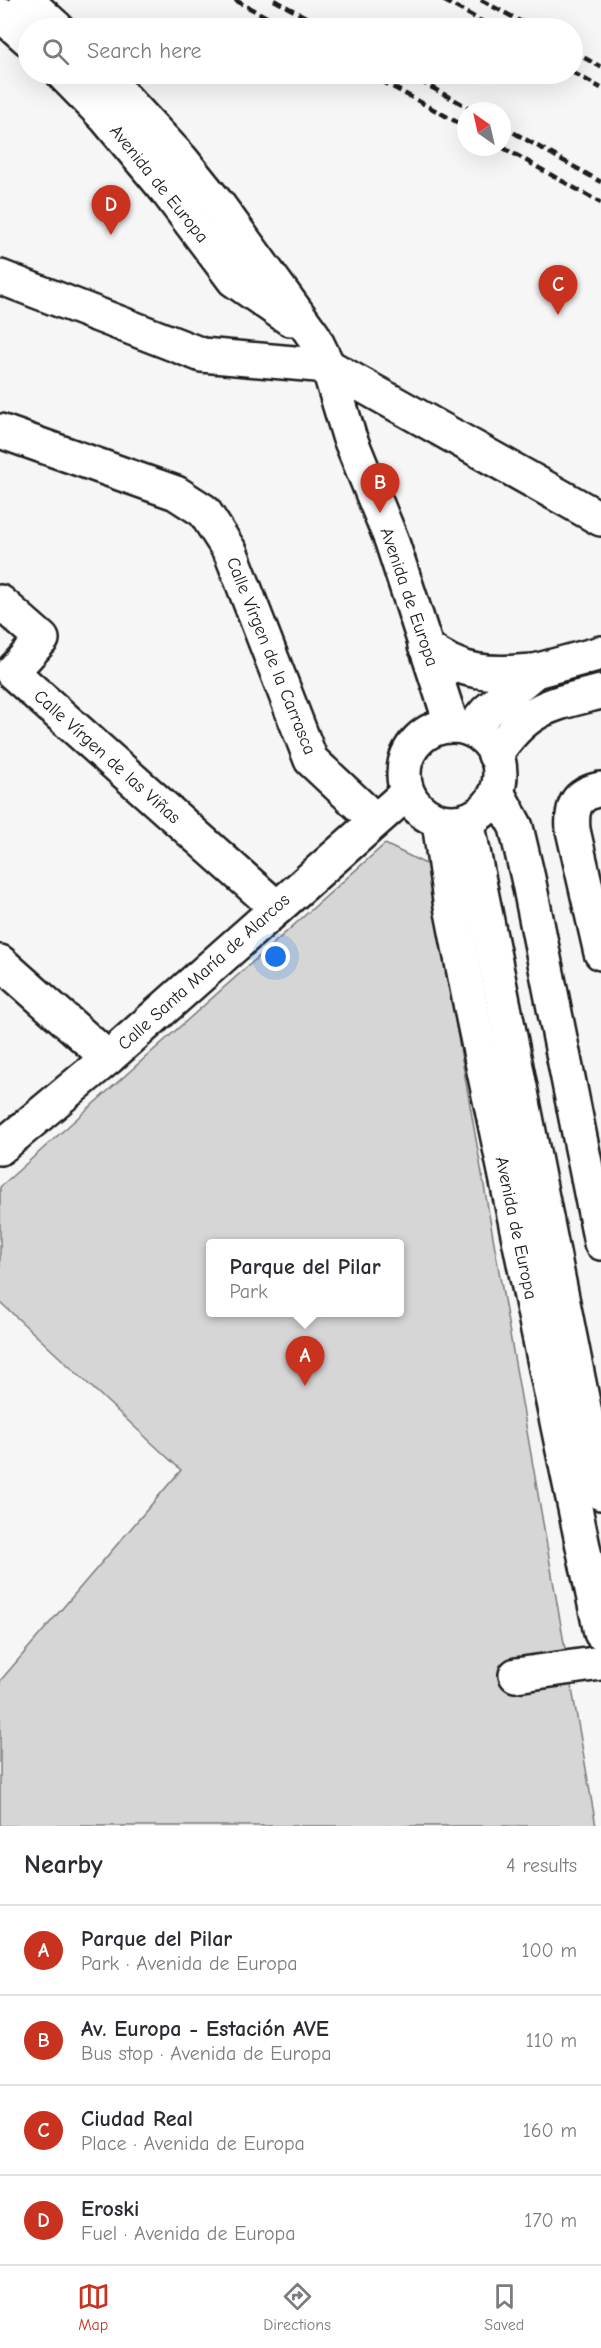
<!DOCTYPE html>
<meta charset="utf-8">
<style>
:root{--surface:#fff;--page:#f2f2f3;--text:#2b2b33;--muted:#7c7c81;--line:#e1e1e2;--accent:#c8321e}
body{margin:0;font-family:"Comic Neue",sans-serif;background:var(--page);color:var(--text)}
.compass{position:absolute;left:457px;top:102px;width:54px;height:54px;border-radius:50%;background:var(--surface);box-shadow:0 6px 24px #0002;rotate:326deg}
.you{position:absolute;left:276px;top:957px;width:21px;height:21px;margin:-15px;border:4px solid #fff;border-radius:50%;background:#1a73e8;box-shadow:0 0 0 9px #1a73e833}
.badge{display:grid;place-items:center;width:39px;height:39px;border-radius:50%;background:var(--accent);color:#fff;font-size:20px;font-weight:700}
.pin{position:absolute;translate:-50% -50px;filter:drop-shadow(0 2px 3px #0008)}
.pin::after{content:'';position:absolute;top:32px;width:21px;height:18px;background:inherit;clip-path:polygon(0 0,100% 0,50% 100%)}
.popup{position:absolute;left:206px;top:1239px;width:198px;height:78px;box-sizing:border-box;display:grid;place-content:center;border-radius:6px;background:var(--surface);filter:drop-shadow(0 2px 4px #0005);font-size:20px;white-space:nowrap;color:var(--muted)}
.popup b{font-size:22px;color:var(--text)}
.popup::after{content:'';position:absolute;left:50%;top:100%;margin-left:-12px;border:12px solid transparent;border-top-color:var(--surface)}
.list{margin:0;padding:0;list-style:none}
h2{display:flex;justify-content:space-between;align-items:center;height:78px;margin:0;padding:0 24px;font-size:26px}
h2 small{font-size:20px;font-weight:400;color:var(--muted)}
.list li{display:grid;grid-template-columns:39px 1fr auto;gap:18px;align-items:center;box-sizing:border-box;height:90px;padding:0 24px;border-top:2px solid var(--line)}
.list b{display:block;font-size:22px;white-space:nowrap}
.list p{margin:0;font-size:20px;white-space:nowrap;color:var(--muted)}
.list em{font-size:20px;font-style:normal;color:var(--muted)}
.icon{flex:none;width:33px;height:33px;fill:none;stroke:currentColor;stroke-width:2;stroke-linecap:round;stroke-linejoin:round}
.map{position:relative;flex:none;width:601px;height:1826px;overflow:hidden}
.search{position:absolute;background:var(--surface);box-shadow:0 6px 24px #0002;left:18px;right:18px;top:18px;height:66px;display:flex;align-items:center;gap:15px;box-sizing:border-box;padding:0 21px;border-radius:33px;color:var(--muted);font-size:22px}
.sheet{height:438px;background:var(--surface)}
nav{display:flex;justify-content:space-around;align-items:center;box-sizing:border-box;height:84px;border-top:2px solid var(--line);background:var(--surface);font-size:16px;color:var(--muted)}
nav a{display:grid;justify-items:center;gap:3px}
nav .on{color:var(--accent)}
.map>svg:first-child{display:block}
.green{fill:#d6d6d6;stroke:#797979;stroke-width:1.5;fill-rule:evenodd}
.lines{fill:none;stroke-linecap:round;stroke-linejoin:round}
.minor-casing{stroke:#1c1c1c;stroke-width:38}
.major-casing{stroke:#1c1c1c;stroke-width:38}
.minor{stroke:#fff;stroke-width:33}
.major{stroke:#fff;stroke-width:33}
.rail{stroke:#1c1c1c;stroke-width:4.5;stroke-dasharray:9 4.5;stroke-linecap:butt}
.labels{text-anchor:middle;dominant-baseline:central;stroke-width:6;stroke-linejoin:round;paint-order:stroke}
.street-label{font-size:18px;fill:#1c1c1c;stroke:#fff}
</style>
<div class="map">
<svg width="601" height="1826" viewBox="0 0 601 1826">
<rect width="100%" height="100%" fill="#f6f6f6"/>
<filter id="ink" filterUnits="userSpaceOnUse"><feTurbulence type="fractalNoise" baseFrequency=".0167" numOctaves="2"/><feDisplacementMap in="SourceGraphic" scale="12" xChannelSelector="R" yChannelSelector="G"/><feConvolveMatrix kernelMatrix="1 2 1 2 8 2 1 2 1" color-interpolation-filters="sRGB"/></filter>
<g filter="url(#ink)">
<!-- green -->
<path class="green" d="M385,844l43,21 168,961h-596v-145l181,-211 -181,-168v-115zM210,1244h190v68h-190z"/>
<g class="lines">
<!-- minor casing -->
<g class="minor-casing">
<g id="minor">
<path d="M0,277l202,78 126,11 273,153"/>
<path d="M0,431l176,62 28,18 27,42 80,207 64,60"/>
<path d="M0,602l42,37 -30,33 265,236"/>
<path d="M471,730l16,-19 48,-40 66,-18"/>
<path d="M495,755c32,-48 54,-50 106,-63"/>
<path d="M601,789c-25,5 -30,17 -28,41l28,123"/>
<path d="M497,792l19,35 12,51 73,365"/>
<path d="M0,962l108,96"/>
<path d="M0,1148l108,-90 299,-265"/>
<path d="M516,1675l85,-12"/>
</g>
</g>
<!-- major casing -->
<g class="major-casing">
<g id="major">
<path d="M26,0l31,28"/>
<path d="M0,14l28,25"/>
<path d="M63,74l43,44 61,73 67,89 56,39"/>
<path d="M102,74l80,86 37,46 94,129 15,31 21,70 42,103 61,187"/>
<path d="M425,646c37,30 66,28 110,25"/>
<circle cx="452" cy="774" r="48"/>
<path d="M439,821l11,80 23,117 128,615"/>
<path d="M467,821l134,672"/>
</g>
</g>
<!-- minor -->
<use href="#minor" class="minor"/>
<!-- major -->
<use href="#major" class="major"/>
<!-- rail -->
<g class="rail">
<path d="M235,0l52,28"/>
<path d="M274,0l52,28"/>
<path d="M443,0l51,28"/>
<path d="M481,0l52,28"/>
<path d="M572,51l29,16"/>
<path d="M572,72l29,16"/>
<path d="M369,74l97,53"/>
<path d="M407,74l68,37"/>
<path d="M502,126l99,56"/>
<path d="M502,147l99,56"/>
</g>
</g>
</g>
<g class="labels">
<!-- street labels -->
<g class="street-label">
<text transform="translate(159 184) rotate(51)">Avenida de Europa</text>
<text transform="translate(409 597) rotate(71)">Avenida de Europa</text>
<text transform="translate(271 656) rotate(68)">Calle Vírgen de la Carrasca</text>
<text transform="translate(107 757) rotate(42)">Calle Vírgen de las Viñas</text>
<text transform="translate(204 972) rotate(-42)">Calle Santa María de Alarcos</text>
<text transform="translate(516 1228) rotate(78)">Avenida de Europa</text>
</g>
</g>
</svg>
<svg class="compass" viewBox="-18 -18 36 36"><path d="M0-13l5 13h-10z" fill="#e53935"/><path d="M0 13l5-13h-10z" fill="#7c7c81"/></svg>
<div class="you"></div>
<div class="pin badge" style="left:305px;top:1386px">A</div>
<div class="popup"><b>Parque del Pilar</b>Park</div>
<div class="pin badge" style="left:380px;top:513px">B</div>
<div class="pin badge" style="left:558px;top:315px">C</div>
<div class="pin badge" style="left:111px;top:235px">D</div>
<div class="search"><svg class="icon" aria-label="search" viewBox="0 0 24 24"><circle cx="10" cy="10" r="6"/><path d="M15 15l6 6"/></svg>Search here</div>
</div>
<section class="sheet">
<h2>Nearby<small>4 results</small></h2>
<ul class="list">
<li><span class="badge">A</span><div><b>Parque del Pilar</b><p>Park · Avenida de Europa</p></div><em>100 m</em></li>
<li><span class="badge">B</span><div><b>Av. Europa - Estación AVE</b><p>Bus stop · Avenida de Europa</p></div><em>110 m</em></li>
<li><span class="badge">C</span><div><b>Ciudad Real</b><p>Place · Avenida de Europa</p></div><em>160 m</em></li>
<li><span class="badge">D</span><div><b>Eroski</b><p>Fuel · Avenida de Europa</p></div><em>170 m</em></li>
</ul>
</section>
<nav>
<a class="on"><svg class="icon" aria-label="map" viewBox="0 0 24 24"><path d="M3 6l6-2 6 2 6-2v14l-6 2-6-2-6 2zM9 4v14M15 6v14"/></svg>Map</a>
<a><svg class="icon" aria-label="directions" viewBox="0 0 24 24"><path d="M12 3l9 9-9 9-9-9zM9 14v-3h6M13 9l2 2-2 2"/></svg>Directions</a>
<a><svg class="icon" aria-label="saved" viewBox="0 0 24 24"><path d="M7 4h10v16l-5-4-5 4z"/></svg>Saved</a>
</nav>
